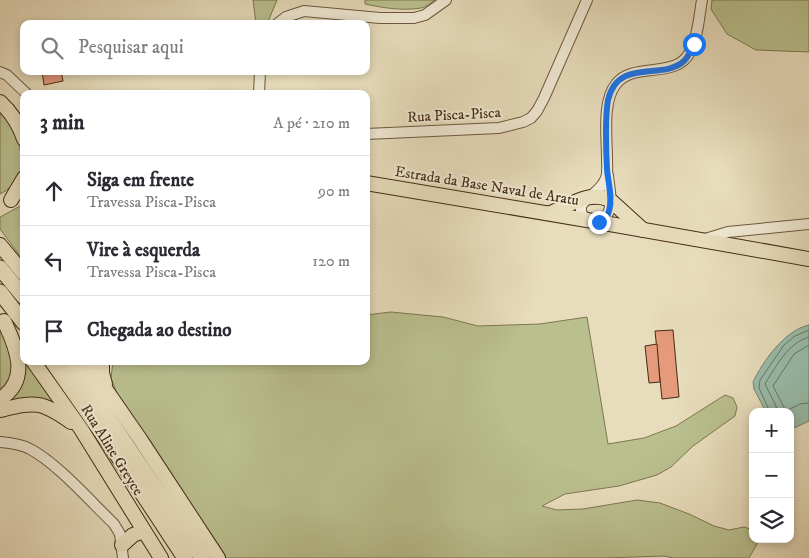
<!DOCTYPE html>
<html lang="pt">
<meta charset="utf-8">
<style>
:root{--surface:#fff;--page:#f7f7f7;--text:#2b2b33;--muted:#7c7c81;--line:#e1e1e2}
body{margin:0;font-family:"IM FELL DW Pica",serif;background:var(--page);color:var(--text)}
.controls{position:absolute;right:15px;bottom:15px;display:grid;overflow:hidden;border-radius:10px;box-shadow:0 2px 8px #0003}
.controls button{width:45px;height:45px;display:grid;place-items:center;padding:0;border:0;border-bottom:1px solid var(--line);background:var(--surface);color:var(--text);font:25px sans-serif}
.stop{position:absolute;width:15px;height:15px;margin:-11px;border:4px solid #1a73e8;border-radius:50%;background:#fff}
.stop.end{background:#1a73e8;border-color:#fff;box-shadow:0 1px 5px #0008}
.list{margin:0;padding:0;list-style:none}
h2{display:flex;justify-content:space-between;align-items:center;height:65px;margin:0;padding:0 20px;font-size:21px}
h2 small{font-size:16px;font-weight:400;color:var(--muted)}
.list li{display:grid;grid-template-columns:32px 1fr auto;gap:15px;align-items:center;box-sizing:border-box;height:70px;padding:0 20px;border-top:1px solid var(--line)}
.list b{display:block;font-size:19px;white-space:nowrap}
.list p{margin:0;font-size:16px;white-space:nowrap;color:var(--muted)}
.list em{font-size:16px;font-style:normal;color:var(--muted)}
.icon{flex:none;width:28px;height:28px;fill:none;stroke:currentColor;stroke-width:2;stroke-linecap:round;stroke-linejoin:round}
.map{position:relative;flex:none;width:809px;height:558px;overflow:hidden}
.search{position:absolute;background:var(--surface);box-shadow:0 2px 8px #0003;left:20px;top:20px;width:350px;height:55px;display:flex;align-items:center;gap:12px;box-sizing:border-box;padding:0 18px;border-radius:10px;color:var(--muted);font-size:19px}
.panel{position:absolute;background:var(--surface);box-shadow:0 2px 8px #0003;left:20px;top:90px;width:350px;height:275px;border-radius:10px}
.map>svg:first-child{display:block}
.green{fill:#b9bf8d;stroke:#807651}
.water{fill:#98bcaa;stroke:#77826e}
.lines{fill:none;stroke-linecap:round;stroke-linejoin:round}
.shore{stroke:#6f7460;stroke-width:1}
.building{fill:#e49a7b;stroke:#462c15}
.minor-casing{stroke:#6e583e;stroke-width:12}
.major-casing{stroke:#462c15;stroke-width:16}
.highway-casing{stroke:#462c15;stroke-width:17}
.minor{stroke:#efe8d3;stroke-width:10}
.major{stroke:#e7dcbb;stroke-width:14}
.highway{stroke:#e7dcbb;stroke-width:15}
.route{stroke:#1a73e8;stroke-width:6}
.labels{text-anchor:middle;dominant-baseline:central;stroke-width:4;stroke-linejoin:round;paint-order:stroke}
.street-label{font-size:15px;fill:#462c15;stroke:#efe8d3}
</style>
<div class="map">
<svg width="809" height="558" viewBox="0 0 809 558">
<rect width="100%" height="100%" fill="#e7dcbb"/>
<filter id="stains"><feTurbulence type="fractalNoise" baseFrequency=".004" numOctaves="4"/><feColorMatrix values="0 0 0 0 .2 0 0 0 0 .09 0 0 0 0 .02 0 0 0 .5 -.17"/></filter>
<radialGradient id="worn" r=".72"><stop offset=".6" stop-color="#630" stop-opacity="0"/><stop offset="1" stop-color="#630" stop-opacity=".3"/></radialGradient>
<!-- green -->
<g class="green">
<path d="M253,0h24l-10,24h-11z"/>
<path d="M365,0h70c-4,3 -9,7 -14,8 -18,3 -38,0 -56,-4z"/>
<path d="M712,0h97v52l-53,-2 -29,-16 -16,-25z"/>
<path d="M0,109c19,25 37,67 0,85z"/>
<path d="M24,204v57l-24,-32v-12z"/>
<path d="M391,312l52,5 35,9 62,-2 47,-7 21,127 36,-6 32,-12 49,-31 8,3 4,9 -2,9 -42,30 -22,21 -14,8 -38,11 -54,8 -23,12 15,4 26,-1 54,-9 23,3 29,11 25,12 15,4 15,-3 9,3v9h7l-11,19h-75l-10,-2 -60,2h-378l-108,-162 -7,-18 2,-17h253v-46z"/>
<path d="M0,329c5,6 6,12 8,18 6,18 5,31 -8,44z"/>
<path d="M26,363l29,41c-22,-8 -33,-6 -55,-1l24,-31z"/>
</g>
<!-- water -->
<path class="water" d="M809,325v96l-19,9v-18h-24l-12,-23 -1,-7c10,-21 32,-52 56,-57z"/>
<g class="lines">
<!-- shore -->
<g class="shore">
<path d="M809,345l-15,9 -21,32 13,25 14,-7 9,-1"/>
<path d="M770,412l-11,-24 1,-8 24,-35 11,-9 14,-6"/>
<path d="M777,412l-1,-6 -11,-22c11,-18 23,-41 44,-47"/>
</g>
</g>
<!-- building -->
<g class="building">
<path d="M42,71h19l2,10 -19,4z"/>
<path d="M673,330l6,67 -17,2 -7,-68z"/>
<path d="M657,344l3,38 -11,1 -4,-37z"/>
</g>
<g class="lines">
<!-- minor casing -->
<g class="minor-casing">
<g id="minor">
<path d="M277,24l9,-7 18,-6 76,7h34l11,-3 21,-15"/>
<path d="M0,72l7,3 20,19"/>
<path d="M259,94l1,-23"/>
<path d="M366,134l133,-6 24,-6 8,-4 6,-7 7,-13 43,-98"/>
<path d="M587,220l-6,-7v-7c7,-11 20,-14 25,-28 2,-6 1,-13 1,-19 0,-22 -5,-58 9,-75 18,-23 60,-4 74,-32 8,-15 9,-35 12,-52"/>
<path d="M599,222c18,-9 10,-32 9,-47"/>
<path d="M702,240l26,-8 81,-8"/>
<path d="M0,442c10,1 21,2 30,7 27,14 61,53 84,75l6,10 3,24"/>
</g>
</g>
<!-- major casing -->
<g class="major-casing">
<g id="major">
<path d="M0,102c11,10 19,22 24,37"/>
<path d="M366,183l221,37 222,39"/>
<path d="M11,200l13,-22"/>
<path d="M550,213c20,-7 38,-23 60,-13l33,30"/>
<path d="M0,245l24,29"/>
<path d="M33,361l48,68 80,129"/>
<path d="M86,361l54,78 78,119"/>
<path d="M102,361v12l3,11"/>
<path d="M0,399c31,-19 16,-53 4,-78"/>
<path d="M0,410c35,-8 40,-10 71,12"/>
<path d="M122,545l11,-10 11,-4"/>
</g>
</g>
<!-- highway casing -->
<g class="highway-casing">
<g id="highway">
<path d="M0,268l24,29"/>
<path d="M0,292l24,31"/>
<path d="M52,361l62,89 71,108"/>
<path d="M70,361l132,197"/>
</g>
</g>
<!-- minor -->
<use href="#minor" class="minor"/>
<!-- major -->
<use href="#major" class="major"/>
<!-- highway -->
<use href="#highway" class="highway"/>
</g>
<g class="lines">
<!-- route -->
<path class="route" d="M599,222c5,-3 9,-5 10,-11 4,-13 -1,-29 -2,-42 -1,-17 -2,-53 1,-69 10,-43 55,-19 76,-39 5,-5 7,-11 10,-17"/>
</g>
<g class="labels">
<!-- street labels -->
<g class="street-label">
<text transform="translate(454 115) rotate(-3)">Rua Pisca-Pisca</text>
<text transform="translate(487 186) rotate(9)">Estrada da Base Naval de Aratu</text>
<text transform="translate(112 450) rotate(58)">Rua Aline Greyce</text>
</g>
</g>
<rect width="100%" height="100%" filter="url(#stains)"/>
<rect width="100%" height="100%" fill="url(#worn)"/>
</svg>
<div class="controls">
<button>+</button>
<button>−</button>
<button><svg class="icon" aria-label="layers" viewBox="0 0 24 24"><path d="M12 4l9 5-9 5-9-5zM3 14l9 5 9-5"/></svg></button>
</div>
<div class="stop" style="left:694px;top:44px"></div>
<div class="stop end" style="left:599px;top:222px"></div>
<div class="search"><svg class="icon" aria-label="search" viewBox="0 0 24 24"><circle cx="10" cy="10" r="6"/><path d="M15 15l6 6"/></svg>Pesquisar aqui</div>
<section class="panel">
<h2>3 min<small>A pé · 210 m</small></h2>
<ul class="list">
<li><svg class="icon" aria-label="ahead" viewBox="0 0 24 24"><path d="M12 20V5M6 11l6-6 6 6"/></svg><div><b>Siga em frente</b><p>Travessa Pisca-Pisca</p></div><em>90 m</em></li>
<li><svg class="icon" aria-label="left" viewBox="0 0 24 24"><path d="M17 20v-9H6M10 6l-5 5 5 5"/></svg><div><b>Vire à esquerda</b><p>Travessa Pisca-Pisca</p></div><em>120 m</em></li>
<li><svg class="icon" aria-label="arrive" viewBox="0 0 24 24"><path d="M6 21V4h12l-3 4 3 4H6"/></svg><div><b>Chegada ao destino</b></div></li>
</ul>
</section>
</div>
